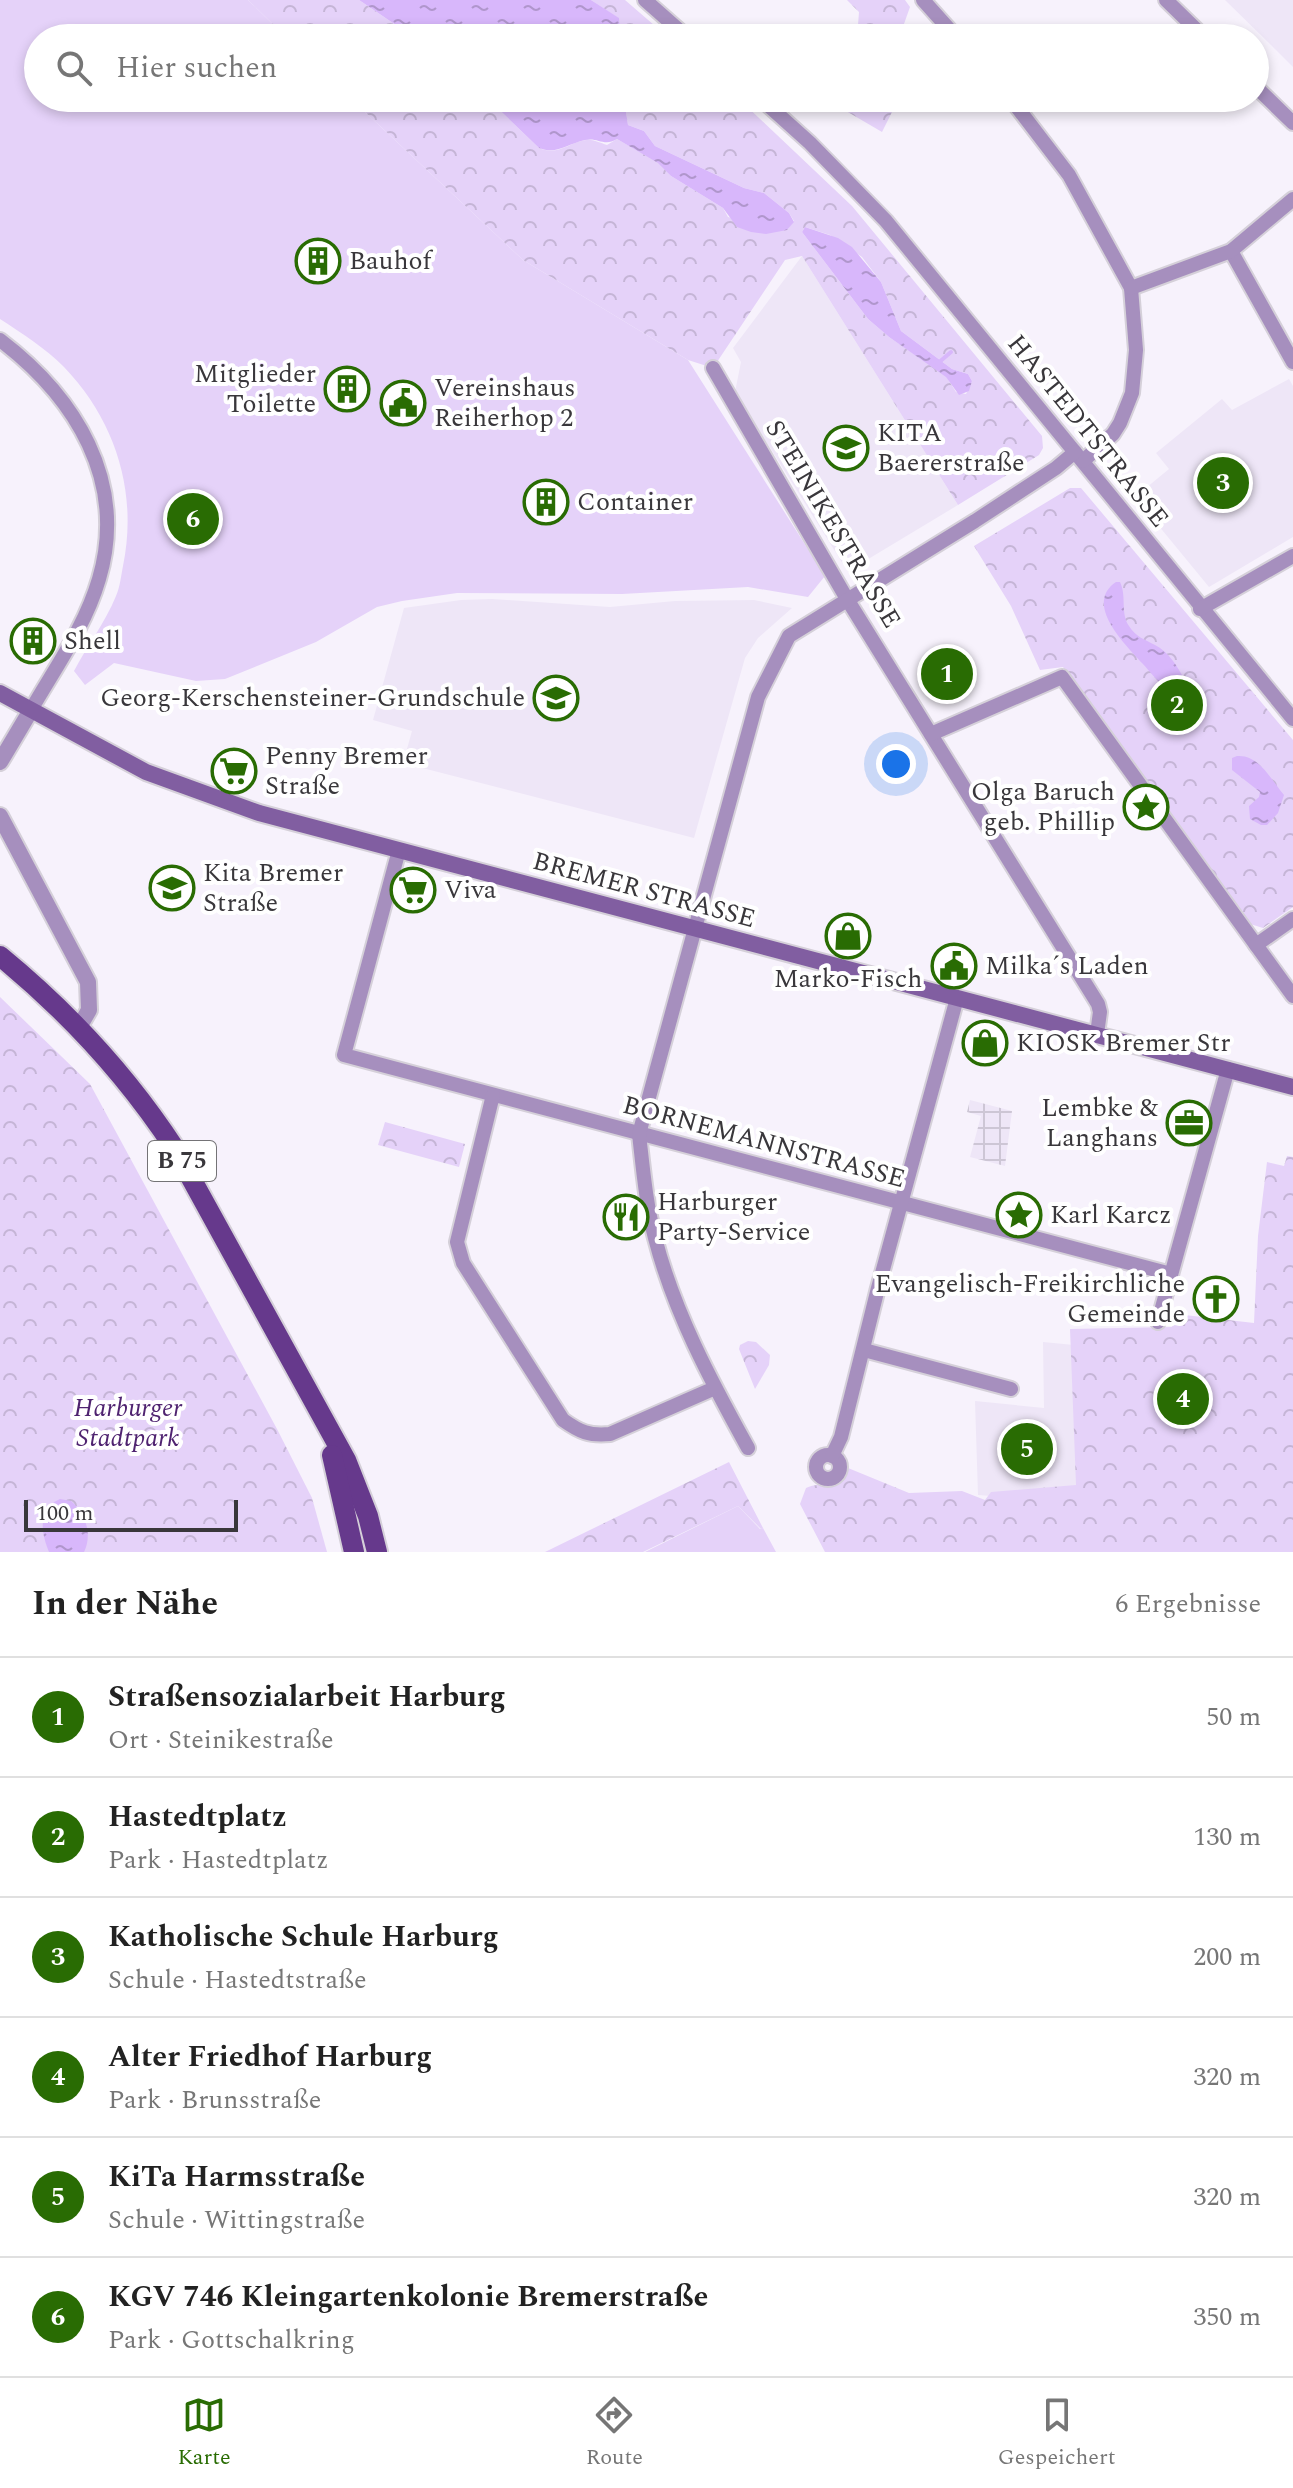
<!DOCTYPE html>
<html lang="de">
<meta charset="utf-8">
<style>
:root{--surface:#fff;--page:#f6f6f6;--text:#222;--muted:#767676;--line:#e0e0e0;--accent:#296c03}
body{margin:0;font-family:Spectral,serif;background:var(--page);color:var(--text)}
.scale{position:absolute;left:24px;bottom:20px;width:214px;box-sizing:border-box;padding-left:8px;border:4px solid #39373b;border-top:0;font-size:22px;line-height:28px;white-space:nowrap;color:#39373b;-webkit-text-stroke:6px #fff;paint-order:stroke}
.you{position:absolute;left:896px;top:764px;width:28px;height:28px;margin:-20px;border:6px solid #fff;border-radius:50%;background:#1a73e8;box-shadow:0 0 0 12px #1a73e833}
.badge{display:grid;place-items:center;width:52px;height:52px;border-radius:50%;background:var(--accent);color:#fff;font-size:26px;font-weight:700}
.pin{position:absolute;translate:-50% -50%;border:4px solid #fff;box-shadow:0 2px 8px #0006}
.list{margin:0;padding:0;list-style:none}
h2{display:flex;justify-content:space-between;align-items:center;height:104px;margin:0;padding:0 32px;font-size:34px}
h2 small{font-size:26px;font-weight:400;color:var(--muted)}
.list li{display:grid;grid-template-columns:52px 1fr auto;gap:24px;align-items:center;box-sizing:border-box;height:120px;padding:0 32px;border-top:2px solid var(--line)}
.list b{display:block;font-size:30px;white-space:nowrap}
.list p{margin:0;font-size:26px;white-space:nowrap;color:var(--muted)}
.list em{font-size:26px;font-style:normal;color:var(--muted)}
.icon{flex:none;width:44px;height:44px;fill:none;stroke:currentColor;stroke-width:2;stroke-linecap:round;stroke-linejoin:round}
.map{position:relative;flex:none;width:1293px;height:1552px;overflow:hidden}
.search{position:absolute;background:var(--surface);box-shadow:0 4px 12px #0003;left:24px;right:24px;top:24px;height:88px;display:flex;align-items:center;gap:20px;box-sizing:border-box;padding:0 28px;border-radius:44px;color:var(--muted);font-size:30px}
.sheet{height:824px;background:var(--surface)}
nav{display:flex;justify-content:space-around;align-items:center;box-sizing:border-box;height:112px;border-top:2px solid var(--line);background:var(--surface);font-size:22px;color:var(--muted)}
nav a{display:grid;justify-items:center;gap:4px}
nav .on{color:var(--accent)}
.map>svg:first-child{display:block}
.built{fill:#eee6f7}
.industrial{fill:url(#industrial-grid)}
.green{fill:#e5d2f9}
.park{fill:url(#park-crowns);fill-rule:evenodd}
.water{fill:url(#water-ripples)}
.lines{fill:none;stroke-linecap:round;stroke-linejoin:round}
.stream{stroke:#d8b7fb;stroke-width:4}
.minor-casing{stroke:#d5d0d9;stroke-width:18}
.tertiary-casing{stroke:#d5d0d9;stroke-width:20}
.secondary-casing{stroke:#d5d0d9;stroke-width:20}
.primary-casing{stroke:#d5d0d9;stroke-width:24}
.minor{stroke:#a68fbe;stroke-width:14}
.tertiary{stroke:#a68fbe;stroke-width:16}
.secondary{stroke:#815ea1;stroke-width:16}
.primary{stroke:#66398c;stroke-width:20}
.labels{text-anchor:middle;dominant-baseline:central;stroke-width:8;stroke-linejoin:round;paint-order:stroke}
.shield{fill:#fff;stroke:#747376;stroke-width:2}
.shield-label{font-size:24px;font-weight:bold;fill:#39373b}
.poi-label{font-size:26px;fill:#39373b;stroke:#fff;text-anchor:start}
.street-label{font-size:26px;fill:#39373b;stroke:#fff}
.park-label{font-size:26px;font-style:italic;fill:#4f2370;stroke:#fff}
</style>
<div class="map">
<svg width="1293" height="1552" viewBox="0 0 1293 1552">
<defs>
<pattern id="industrial-grid" width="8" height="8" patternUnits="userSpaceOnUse" patternTransform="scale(2)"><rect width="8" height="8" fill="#eee6f7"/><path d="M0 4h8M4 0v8" fill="none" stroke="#cdc6d5"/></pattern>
<pattern id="park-crowns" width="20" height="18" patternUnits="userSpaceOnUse" patternTransform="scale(2)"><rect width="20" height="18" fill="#e5d2f9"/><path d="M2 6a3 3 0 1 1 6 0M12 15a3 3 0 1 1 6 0" fill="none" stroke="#c5b5d6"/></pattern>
<pattern id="water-ripples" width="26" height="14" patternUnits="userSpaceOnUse" patternTransform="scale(2)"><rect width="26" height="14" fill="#d8b7fb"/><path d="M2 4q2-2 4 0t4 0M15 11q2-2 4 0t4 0" fill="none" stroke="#b096cc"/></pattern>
</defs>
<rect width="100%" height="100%" fill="#f7f2fc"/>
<!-- built -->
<g class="built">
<path d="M1225,0h68v67l-17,-17z"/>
<path d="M802,256l156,249 -98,59h-17l-108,-172 6,-30 -8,-14z"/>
<path d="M1289,379l4,7v151l-84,50 -74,-90 34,-28 -13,-16 66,-54 10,11z"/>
<path d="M492,599l118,8 65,-6 79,-1 38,8 -34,30 -13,20 -51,180 -291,-75 9,-32 -39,-11 31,-112 57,-8z"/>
<path d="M1043,1342l31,3 6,145 -33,10 -69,-5 -3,-94 69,7z"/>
</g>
<!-- industrial -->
<path class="industrial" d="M970,1100l42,11 -7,55 -35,-9 11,-41 -14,-4z"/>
<!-- green -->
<g class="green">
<path d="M0,0h248l39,38h-249v60h312l173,162 165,100 137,216 -17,21 -60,-10 -126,7 -165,-1 -55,8 -25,6 -61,35 -91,37 -29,2 -82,-18 -29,22 -11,-14c13,-25 31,-48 42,-75 4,-9 5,-20 7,-30 15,-73 -7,-145 -59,-199 -19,-19 -41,-33 -64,-48z"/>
<path d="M738,1506l22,23 3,-1 13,24h-131z"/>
</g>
<!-- park -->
<g class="park">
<path d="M248,0h111l56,38h-128z"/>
<path d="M591,0h34l44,38h-49l-2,-20z"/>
<path d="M847,0h58l5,7 -11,31h-42l2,-26z"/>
<path d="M350,98h137l52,50c19,8 29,-5 47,-8 7,-1 14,3 21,5l10,-6 42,24 12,13 52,32 5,9 59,13 7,-9 -5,-8 -25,-20 -20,-5 -89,-42 -11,-15 -16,-6 -4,-27h114l114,108 190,230 1,12 -4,7 -81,50 -156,-249 -17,4 -72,108 -25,-8 -165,-100zM805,227l25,8 32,22 19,25 20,49 51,38 16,5 4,7 -6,13 -10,-2 -10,-16 -57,-39 -21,-18 -66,-87z"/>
<path d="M845,98h54l-17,34 -41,-24z"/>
<path d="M1070,488h11l212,252v167l-30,21 -16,-5 -184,-256 -23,3 -29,-64 -37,-60z"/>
<path d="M0,997l90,87 187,345 35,69 15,54h-327z"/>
<path d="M385,1122l80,22 -6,23 -81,-22z"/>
<path d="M1287,1156l6,1v395h-468l-25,-48 6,-16c17,-8 32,3 42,-20l61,25 53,-2 23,9 6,-8 85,-7 -6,-156 102,-2 4,-13 78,9 4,-87 9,-74 17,4z"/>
<path d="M748,1341l8,1 14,13 -1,10 -14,24 -16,-40 1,-4z"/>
<path d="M729,1462l34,66 -2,1 -23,-23 -95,46h-98z"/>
</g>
<!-- water -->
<g class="water">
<path d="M359,0h232l28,18 1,20h-205z"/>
<path d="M487,98h137l4,27 16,6 11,15 89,42 20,5 25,20 5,9 -7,8 -21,4 -15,-2 -14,-5 -14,-19 -52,-32 -13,-13 -41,-24c-13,8 -19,-2 -32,1 -18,4 -28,15 -46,8z"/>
<path d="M805,227l33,11 14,9 29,35 20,49 51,38 16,5 4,7 -3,10 -10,4 -13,-18 -57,-40 -21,-18 -66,-87z"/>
<path d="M1116,582h4c7,14 0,31 9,44 7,11 15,13 26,19 13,6 23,22 29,34l-2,9c-6,3 -5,4 -12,1 -11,-4 -20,-18 -28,-26 -16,-18 -59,-59 -26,-81z"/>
<path d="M1237,756c22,-2 34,24 47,39l-6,18 -11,12h-6l-11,-6 -1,-13 10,-9 1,-5 -28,-22v-12z"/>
<path d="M60,1499l11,2c14,12 22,33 13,51h-35c-8,-19 -12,-43 11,-53z"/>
</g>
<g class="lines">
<!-- stream -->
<path class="stream" d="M937,364l14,-12"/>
<!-- minor casing -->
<g class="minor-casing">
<g id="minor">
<path d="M645,0l43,38"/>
<path d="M923,0l34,38"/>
<path d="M1166,0l39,38"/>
<path d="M1255,86l38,37"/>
<path d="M760,98l50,45 76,78 407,498"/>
<path d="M1010,98l59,77 62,113 5,62 -4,43 -12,30 -7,11 -30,27"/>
<path d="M1231,251l62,111"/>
<path d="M1131,288l100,-37 62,-52"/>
<path d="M0,340c75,57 128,141 99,239 -14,48 -44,89 -68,131"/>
<path d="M713,368l134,231 251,405 2,8 -3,22"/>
<path d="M1200,609l93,-53"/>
<path d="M931,734l131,-57 231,319"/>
<path d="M399,850l-55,205 827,219"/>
<path d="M1256,945l37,-26"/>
<path d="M493,1095l-36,147 6,21 100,157c17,12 26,16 47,14l105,-46"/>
<path d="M1158,1322l70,-253"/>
<path d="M864,1350l147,39"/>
<path d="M748,1448c-37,-67 -74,-136 -93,-210 -9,-34 -12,-69 -16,-104l119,-437 31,-61 186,-115 81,-53 19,-16"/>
<circle cx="828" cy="1467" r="12"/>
<path d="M832,1456l9,-19 37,-149 79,-290"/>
</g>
</g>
<!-- tertiary casing -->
<g class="tertiary-casing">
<g id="tertiary">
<path d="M0,762l31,-52"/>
<path d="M0,816l88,166 1,28 -11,19"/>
</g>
</g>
<!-- secondary casing -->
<g class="secondary-casing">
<path id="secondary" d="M0,693l146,79 113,41 1034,274"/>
</g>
<!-- primary casing -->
<g class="primary-casing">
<g id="primary">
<path d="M0,956c67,55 128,121 175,193l171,311 22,56 9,36"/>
<path d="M332,1455l22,97"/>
</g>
</g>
<!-- minor -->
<use href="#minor" class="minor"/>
<!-- tertiary -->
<use href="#tertiary" class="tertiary"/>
<!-- secondary -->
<use href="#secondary" class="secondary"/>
<!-- primary -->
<use href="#primary" class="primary"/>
</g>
<!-- icons -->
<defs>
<g id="building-ring" transform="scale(2.3)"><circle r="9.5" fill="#fff" stroke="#296c03" stroke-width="1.5"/><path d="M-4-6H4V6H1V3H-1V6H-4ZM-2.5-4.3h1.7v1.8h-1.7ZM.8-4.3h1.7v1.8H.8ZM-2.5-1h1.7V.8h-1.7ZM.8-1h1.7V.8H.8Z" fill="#296c03"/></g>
<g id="civic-ring" transform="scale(2.3)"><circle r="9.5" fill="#fff" stroke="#296c03" stroke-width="1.5"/><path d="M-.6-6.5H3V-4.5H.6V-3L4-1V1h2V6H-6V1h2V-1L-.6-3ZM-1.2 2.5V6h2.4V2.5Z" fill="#296c03"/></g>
<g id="school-ring" transform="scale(2.3)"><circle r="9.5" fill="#fff" stroke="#296c03" stroke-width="1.5"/><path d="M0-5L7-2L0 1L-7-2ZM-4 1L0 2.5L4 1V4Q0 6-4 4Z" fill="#296c03"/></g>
<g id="supermarket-ring" transform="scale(2.3)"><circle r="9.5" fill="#fff" stroke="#296c03" stroke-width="1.5"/><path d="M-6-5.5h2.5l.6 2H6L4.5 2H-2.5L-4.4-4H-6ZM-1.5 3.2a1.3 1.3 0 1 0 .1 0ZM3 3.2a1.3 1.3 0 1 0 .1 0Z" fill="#296c03"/></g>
<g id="sight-ring" transform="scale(2.3)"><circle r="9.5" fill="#fff" stroke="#296c03" stroke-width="1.5"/><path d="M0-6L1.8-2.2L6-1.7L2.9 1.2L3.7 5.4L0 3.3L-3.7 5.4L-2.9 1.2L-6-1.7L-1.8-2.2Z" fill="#296c03"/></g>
<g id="shop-ring" transform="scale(2.3)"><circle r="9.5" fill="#fff" stroke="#296c03" stroke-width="1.5"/><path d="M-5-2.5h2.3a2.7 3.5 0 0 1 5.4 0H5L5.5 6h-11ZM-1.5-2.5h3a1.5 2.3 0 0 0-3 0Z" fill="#296c03"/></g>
<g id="office-ring" transform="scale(2.3)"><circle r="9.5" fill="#fff" stroke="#296c03" stroke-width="1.5"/><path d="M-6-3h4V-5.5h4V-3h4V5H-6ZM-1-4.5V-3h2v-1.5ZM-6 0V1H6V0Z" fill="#296c03"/></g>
<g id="restaurant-ring" transform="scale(2.3)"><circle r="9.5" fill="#fff" stroke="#296c03" stroke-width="1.5"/><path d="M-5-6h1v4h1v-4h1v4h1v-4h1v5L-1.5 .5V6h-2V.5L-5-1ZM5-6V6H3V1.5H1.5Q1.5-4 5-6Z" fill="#296c03"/></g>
<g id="church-ring" transform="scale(2.3)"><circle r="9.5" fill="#fff" stroke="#296c03" stroke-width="1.5"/><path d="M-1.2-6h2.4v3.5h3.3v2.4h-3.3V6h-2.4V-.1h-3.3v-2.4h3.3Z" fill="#296c03"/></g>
</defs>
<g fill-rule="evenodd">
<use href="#building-ring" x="318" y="261"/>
<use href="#building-ring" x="347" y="389"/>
<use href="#civic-ring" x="403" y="403"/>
<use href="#school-ring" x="846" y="448"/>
<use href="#building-ring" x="546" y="502"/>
<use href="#building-ring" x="33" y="641"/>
<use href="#school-ring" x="556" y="698"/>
<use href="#supermarket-ring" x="234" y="771"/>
<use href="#sight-ring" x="1146" y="807"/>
<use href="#school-ring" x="172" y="888"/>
<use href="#supermarket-ring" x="413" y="890"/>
<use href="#shop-ring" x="848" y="936"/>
<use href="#civic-ring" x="954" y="966"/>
<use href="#shop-ring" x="985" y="1043"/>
<use href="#office-ring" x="1189" y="1123"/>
<use href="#sight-ring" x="1019" y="1215"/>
<use href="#restaurant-ring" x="626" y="1217"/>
<use href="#church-ring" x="1216" y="1299"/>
</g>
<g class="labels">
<!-- shield labels -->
<rect class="shield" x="148" y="1141" width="68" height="40" rx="6"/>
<g class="shield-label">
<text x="182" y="1161">B 75</text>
</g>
<!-- poi labels -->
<g class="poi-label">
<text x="349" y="261">Bauhof</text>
<text x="316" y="374" text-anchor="end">Mitglieder<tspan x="316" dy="30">Toilette</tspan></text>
<text x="434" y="388">Vereinshaus<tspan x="434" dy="30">Reiherhop 2</tspan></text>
<text x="877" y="433">KITA<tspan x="877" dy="30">Baererstraße</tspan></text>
<text x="577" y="502">Container</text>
<text x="64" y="641">Shell</text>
<text x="525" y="698" text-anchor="end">Georg-Kerschensteiner-Grundschule</text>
<text x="265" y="756">Penny Bremer<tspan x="265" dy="30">Straße</tspan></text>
<text x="1115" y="792" text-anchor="end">Olga Baruch<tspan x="1115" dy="30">geb. Phillip</tspan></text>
<text x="203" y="873">Kita Bremer<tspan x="203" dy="30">Straße</tspan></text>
<text x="444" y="890">Viva</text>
<text x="985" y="966">Milka´s Laden</text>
<text x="848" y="979" text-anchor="middle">Marko-Fisch</text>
<text x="1016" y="1043">KIOSK Bremer Str</text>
<text x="1158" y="1108" text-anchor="end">Lembke &amp;<tspan x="1158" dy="30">Langhans</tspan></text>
<text x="657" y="1202">Harburger<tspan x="657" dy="30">Party-Service</tspan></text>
<text x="1050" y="1215">Karl Karcz</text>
<text x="1185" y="1284" text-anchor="end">Evangelisch-Freikirchliche<tspan x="1185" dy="30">Gemeinde</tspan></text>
</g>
<!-- street labels -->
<g class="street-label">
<text transform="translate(1088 431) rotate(51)">HASTEDTSTRASSE</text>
<text transform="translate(833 524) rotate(59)">STEINIKESTRASSE</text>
<text transform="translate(644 890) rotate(15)">BREMER STRASSE</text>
<text transform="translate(764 1142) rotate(15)">BORNEMANNSTRASSE</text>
</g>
<!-- park labels -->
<g class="park-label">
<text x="128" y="1408">Harburger<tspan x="128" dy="30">Stadtpark</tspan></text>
</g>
</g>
</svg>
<div class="scale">100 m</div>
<div class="you"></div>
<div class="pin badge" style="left:947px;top:674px">1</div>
<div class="pin badge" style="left:1177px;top:705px">2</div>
<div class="pin badge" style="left:1223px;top:483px">3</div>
<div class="pin badge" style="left:1183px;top:1399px">4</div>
<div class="pin badge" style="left:1027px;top:1449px">5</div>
<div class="pin badge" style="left:193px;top:519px">6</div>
<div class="search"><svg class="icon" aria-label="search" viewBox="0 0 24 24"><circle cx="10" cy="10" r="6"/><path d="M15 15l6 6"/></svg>Hier suchen</div>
</div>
<section class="sheet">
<h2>In der Nähe<small>6 Ergebnisse</small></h2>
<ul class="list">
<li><span class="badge">1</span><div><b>Straßensozialarbeit Harburg</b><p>Ort · Steinikestraße</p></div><em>50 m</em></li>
<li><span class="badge">2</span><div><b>Hastedtplatz</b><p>Park · Hastedtplatz</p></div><em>130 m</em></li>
<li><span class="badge">3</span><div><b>Katholische Schule Harburg</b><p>Schule · Hastedtstraße</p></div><em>200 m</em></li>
<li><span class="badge">4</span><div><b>Alter Friedhof Harburg</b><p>Park · Brunsstraße</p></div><em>320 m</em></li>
<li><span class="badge">5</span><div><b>KiTa Harmsstraße</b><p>Schule · Wittingstraße</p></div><em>320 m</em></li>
<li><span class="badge">6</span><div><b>KGV 746 Kleingartenkolonie Bremerstraße</b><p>Park · Gottschalkring</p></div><em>350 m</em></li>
</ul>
</section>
<nav>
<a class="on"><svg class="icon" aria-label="map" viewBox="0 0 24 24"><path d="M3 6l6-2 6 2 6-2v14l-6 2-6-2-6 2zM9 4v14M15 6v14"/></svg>Karte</a>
<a><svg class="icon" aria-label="directions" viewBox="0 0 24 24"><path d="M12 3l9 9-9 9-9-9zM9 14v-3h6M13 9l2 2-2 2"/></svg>Route</a>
<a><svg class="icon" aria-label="saved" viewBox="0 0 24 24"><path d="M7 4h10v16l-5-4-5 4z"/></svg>Gespeichert</a>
</nav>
